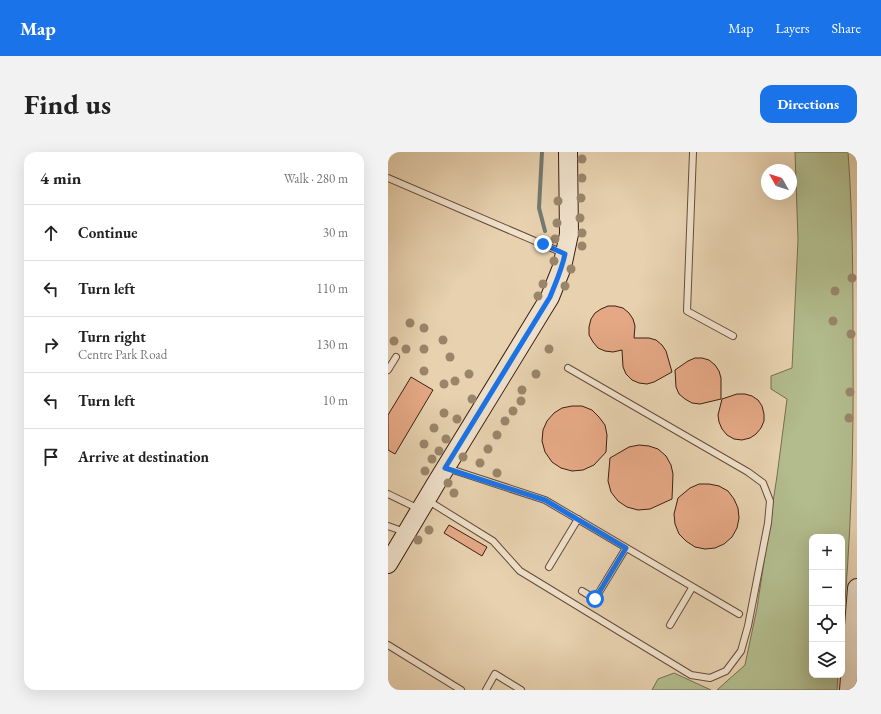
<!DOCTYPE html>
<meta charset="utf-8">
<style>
:root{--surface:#fff;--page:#f2f2f2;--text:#222;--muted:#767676;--line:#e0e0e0;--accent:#1a73e8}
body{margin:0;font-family:"EB Garamond",serif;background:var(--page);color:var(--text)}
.controls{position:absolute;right:12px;bottom:12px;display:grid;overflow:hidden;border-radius:8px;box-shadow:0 4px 16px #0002}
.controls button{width:36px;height:36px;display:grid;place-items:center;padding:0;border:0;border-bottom:1px solid var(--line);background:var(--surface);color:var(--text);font:20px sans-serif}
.compass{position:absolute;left:373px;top:12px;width:36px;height:36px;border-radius:50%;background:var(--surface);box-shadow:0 4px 16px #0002;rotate:309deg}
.stop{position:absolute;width:12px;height:12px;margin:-9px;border:3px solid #1a73e8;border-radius:50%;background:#fff}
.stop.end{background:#1a73e8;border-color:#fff;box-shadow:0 1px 4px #0008}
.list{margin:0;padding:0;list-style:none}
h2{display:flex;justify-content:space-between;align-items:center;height:52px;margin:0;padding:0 16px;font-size:17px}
h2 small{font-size:13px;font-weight:400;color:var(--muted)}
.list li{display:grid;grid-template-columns:26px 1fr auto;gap:12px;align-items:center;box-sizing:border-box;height:56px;padding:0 16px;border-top:1px solid var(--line)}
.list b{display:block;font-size:15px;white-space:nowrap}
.list p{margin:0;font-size:13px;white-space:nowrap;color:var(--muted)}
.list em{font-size:13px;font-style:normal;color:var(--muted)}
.icon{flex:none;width:22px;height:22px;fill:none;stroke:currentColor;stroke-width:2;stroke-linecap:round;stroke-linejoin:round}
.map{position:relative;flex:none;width:469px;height:538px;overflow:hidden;border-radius:12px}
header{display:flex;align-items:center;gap:24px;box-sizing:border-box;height:56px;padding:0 20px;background:var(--accent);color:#fff}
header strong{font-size:19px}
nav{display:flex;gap:22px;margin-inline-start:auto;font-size:14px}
.intro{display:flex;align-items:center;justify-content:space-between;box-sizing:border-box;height:96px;padding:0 24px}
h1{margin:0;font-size:28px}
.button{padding:10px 18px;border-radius:12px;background:var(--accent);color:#fff;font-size:14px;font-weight:700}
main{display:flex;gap:24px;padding:0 24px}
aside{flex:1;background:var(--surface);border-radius:12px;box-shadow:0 4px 16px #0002}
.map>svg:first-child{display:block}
.green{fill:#b2bc8d;stroke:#786e50}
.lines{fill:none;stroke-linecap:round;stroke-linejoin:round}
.stream{stroke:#737a70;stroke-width:4}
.building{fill:#e5a885;stroke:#3e1f12}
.lane-casing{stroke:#684c39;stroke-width:8}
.secondary-casing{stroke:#3e1f12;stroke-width:20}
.lane{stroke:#efe1cb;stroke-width:6}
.secondary{stroke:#efe1cb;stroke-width:18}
.tree{fill:#9a856a}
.route{stroke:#1a73e8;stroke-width:5}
</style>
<header>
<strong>Map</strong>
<nav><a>Map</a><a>Layers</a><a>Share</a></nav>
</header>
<div class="intro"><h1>Find us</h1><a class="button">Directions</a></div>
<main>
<aside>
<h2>4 min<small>Walk · 280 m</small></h2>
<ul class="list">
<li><svg class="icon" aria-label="ahead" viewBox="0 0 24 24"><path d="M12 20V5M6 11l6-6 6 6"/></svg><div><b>Continue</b></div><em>30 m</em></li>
<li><svg class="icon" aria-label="left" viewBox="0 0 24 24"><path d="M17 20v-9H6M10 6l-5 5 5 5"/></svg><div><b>Turn left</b></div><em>110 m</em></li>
<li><svg class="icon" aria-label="right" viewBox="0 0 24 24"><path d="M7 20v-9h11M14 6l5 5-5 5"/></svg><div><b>Turn right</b><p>Centre Park Road</p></div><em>130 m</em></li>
<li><svg class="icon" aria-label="left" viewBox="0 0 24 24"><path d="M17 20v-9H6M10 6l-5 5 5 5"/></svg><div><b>Turn left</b></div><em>10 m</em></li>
<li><svg class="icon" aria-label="arrive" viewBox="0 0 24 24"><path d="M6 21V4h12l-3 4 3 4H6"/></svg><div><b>Arrive at destination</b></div></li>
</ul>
</aside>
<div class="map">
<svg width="469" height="538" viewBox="0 0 469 538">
<rect width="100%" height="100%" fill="#e7d1af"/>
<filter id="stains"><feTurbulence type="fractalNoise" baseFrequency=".005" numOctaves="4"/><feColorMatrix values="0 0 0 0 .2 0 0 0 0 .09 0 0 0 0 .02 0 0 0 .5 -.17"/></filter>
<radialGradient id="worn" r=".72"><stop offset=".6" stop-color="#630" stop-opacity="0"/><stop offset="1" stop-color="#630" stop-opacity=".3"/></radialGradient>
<!-- green -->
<g class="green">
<path d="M407,0h53c5,66 5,133 5,199 1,95 -2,190 -11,284v-98h-30v138h26l-1,15h-120l28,-25 12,-57 20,-132 10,-77 -16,-10v-13l21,-8 6,-128z"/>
<path d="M286,521l37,17h-59l6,-11z"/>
</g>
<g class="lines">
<!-- stream -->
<path class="stream" d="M154,0l-3,56 6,23"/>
</g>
<!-- building -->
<g class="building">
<path d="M220,154h7l8,2 6,5 4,6 2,7 -1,12h15l7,2 6,5 4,6 6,21 -18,10 -7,2 -8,-1 -7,-3 -6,-6 -3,-7 -1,-17 -9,2 -8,-1 -7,-3 -5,-6 -4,-7v-8l2,-8 4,-6 6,-4z"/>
<path d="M307,206h7l7,2 6,5 4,6 2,7v21l-21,5 -8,-1 -7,-4 -6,-5 -3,-7 -1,-17 13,-9z"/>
<path d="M23,225l22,13 -38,64 -7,-4v-35z"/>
<path d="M349,242h8l7,2 6,4 4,6 2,8v7l-3,7 -5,6 -6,4 -8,2 -8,-1 -7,-4 -5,-6 -3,-7 -1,-7 4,-16z"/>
<path d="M184,254h10l10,4 7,7 6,8 2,10 -1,17 -12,13 -11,5 -11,1 -11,-3 -9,-6 -7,-10 -3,-11 1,-11 4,-9 7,-8 8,-5z"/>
<path d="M251,293l10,1 9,3 8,7 5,9 2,9 -1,25 -22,10 -12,1 -11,-3 -9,-6 -7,-9 -3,-11 2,-23 19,-11z"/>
<path d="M311,332h10l10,2 9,5 6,8 4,9 1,10 -2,10 -5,9 -8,7 -9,4 -10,1 -10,-2 -9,-6 -7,-7 -4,-10 -1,-10 4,-16 12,-10z"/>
<path d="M61,373l38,22 -5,9 -38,-23z"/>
</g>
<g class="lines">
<!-- lane casing -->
<g class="lane-casing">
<g id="lane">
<path d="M305,0l-6,159 46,25"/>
<path d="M0,26l175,75"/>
<path d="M0,218l8,-13"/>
<path d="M59,316l98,32 194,114"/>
<path d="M0,342l31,15"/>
<path d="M39,348l66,41 27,30 171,104 19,3 16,-7 15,-20 7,-25 20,-103 2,-22 -7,-18 -15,-11 -180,-104"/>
<path d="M0,374l17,6"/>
<path d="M161,415l29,-48"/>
<path d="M194,439l13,8 31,-51"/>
<path d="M282,473l22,-37"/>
<path d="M0,493l73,45"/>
<path d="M98,538l9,-16 26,16"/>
</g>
</g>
<!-- secondary casing -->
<g class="secondary-casing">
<g id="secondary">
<path d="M0,412l47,-79 115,-188 12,-30 7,-33 -1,-82"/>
<path d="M461,538l8,-102"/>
</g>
</g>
<!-- lane -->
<use href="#lane" class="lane"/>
<!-- secondary -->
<use href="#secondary" class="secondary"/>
</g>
<!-- trees -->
<g class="tree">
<circle cx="194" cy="7" r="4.5"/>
<circle cx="194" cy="26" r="4.5"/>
<circle cx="193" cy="46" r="4.5"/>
<circle cx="170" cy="49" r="4.5"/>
<circle cx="192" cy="66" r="4.5"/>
<circle cx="169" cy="71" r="4.5"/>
<circle cx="194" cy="81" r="4.5"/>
<circle cx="167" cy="87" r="4.5"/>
<circle cx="194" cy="94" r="4.5"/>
<circle cx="166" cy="109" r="4.5"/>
<circle cx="183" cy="117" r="4.5"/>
<circle cx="464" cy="126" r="4.5"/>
<circle cx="155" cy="132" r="4.5"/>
<circle cx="177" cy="134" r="4.5"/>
<circle cx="447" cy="139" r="4.5"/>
<circle cx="150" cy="144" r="4.5"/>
<circle cx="445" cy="169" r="4.5"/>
<circle cx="22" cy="171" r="4.5"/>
<circle cx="36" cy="176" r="4.5"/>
<circle cx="463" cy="182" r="4.5"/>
<circle cx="55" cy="188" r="4.5"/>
<circle cx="6" cy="189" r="4.5"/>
<circle cx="18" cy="197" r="4.5"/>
<circle cx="36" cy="197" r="4.5"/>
<circle cx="161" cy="197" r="4.5"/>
<circle cx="62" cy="205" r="4.5"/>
<circle cx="36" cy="219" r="4.5"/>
<circle cx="81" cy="222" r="4.5"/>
<circle cx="148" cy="222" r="4.5"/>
<circle cx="67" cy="229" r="4.5"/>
<circle cx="56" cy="232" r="4.5"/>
<circle cx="134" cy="238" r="4.5"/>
<circle cx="462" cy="240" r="4.5"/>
<circle cx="84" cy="247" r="4.5"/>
<circle cx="133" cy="249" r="4.5"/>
<circle cx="125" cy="259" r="4.5"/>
<circle cx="56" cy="261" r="4.5"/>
<circle cx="461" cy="266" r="4.5"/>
<circle cx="69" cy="267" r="4.5"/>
<circle cx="117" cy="269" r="4.5"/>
<circle cx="46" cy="276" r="4.5"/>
<circle cx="109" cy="283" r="4.5"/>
<circle cx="58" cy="287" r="4.5"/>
<circle cx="36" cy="292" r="4.5"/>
<circle cx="100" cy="297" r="4.5"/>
<circle cx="51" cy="299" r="4.5"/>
<circle cx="75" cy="305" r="4.5"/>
<circle cx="44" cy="307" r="4.5"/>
<circle cx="92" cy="311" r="4.5"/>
<circle cx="37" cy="319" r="4.5"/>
<circle cx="109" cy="321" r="4.5"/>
<circle cx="60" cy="331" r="4.5"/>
<circle cx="66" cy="341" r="4.5"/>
<circle cx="41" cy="378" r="4.5"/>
<circle cx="30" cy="388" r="4.5"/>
</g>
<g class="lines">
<!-- route -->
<path class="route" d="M155,92l22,10c-3,15 -9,28 -15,43l-105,171 100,32 81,48 -31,51"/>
</g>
<rect width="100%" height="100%" filter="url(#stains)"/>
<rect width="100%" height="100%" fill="url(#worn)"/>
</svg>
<div class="controls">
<button>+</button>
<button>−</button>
<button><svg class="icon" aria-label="locate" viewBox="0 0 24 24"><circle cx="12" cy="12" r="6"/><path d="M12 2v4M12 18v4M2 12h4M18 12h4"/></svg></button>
<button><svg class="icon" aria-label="layers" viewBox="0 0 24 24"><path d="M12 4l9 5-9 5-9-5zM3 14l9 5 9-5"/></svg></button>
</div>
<svg class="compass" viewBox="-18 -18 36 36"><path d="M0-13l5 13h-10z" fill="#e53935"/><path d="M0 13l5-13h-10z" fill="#767676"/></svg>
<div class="stop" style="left:207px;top:447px"></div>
<div class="stop end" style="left:155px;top:92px"></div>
</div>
</main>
